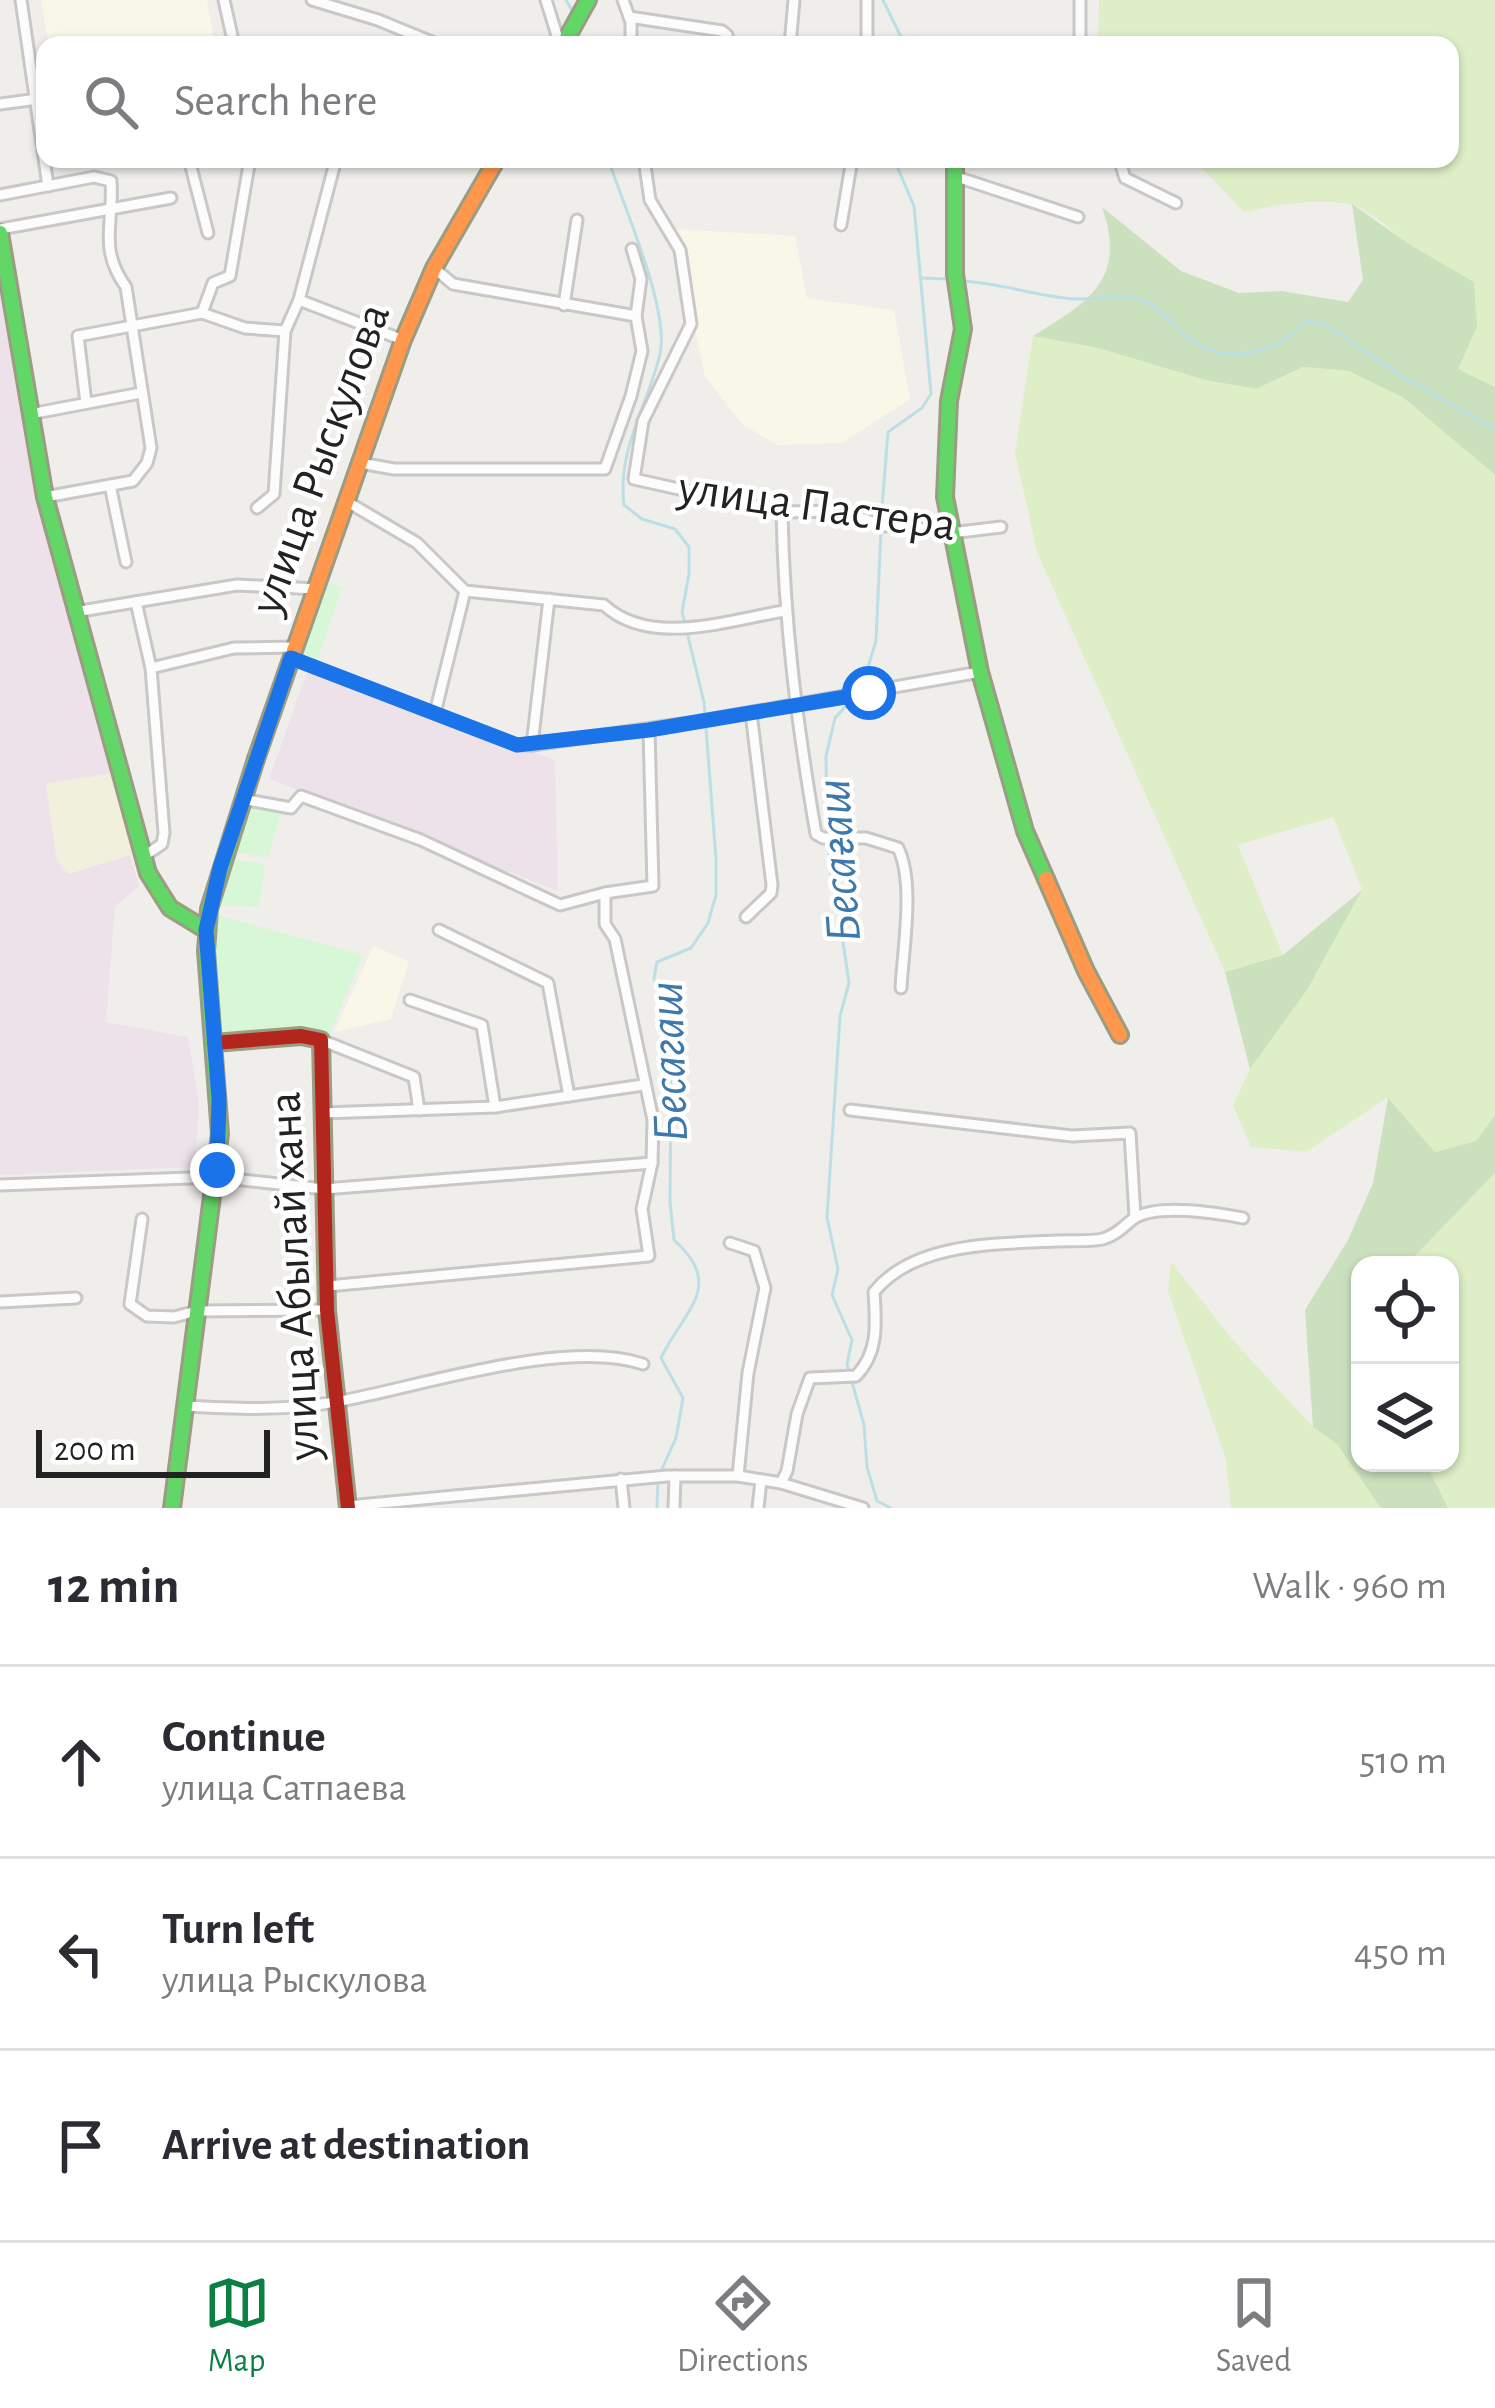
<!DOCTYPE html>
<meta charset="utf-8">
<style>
:root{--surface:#fff;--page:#f2f2f3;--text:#2b2b33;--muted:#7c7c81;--line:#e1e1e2;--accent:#0b8043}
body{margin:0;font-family:"Alegreya Sans",sans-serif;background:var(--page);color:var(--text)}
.controls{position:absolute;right:36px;bottom:36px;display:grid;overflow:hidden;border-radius:24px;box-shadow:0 3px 9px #0004}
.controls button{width:108px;height:108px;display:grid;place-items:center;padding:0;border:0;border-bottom:3px solid var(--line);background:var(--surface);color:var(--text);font:60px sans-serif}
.scale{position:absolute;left:36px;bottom:30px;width:234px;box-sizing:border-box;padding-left:12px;border:6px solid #222;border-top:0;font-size:33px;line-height:42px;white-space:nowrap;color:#222;-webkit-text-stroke:9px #fff;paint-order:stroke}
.stop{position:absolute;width:36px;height:36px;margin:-27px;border:9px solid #1a73e8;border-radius:50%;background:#fff}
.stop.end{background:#1a73e8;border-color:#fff;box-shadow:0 3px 12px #0008}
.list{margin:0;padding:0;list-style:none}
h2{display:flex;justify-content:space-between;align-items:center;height:156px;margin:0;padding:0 48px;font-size:51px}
h2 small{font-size:39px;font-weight:400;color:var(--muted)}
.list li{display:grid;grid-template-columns:78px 1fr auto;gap:36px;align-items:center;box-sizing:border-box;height:192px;padding:0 48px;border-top:3px solid var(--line)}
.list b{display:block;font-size:45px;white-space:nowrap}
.list p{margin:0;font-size:39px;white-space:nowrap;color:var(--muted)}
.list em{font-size:39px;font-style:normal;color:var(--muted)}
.icon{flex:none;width:66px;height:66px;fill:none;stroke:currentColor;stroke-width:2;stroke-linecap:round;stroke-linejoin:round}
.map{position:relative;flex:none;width:1495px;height:1508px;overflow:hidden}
.search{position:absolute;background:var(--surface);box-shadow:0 3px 9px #0004;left:36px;right:36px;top:36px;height:132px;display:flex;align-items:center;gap:30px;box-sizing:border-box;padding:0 42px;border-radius:24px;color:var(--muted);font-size:45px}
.sheet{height:732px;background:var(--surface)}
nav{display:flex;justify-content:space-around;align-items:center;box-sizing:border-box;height:168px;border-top:3px solid var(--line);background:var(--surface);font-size:33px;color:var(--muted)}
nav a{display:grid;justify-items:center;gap:6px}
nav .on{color:var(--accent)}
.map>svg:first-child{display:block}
.industrial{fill:#eee2ea}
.education{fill:#f8f7e8}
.farmland{fill:#f1f0dd}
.grass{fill:#deefc7}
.forest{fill:#cbe1be}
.park{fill:#d7f7d6}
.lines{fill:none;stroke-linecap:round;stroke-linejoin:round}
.stream{stroke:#bcdfe6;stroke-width:3}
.street-casing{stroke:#c9c8c7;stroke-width:15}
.fast-casing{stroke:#9b9c81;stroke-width:20}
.slow-casing{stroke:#9b9c81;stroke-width:20}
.jam-casing{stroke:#9b9c81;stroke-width:20}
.street{stroke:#fdfcfc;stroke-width:9}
.fast{stroke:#63d668;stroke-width:14}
.slow{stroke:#ff974d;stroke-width:14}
.jam{stroke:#b3261e;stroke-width:14}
.route{stroke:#1a73e8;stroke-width:15}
.labels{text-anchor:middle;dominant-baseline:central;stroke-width:9;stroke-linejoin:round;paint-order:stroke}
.street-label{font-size:48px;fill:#222;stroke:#fff}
.water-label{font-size:51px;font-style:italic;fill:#3e79ab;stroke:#fff}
</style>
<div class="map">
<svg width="1495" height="1508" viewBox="0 0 1495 1508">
<rect width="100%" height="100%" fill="#f0eeeb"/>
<!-- industrial -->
<g class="industrial">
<path d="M0,228l124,605 15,54 -24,19 -9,116 82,15 11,66 -4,64 -195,8z"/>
<path d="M307,672l248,88 3,131 -289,-112z"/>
</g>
<!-- education -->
<g class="education">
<path d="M41,0h166l8,45h-166z"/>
<path d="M673,229l122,7 12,62 87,12 16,89 -68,44 -65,2 -35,-21 -37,-48z"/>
<path d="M373,946l36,15 -18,58 -57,13z"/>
</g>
<!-- farmland -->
<path class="farmland" d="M115,773l19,81 -66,20 -11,-13 -11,-77z"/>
<!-- grass -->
<g class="grass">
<path d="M1099,0h396v387l-38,-18 20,-42c-26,-32 -88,-115 -129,-123 -34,-6 -71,1 -104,8l-51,-53h257v-114h-352z"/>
<path d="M1033,336l65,12 106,32 52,9 47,-22 46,4 55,26 91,78v640l-19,26 -41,11 -48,-54 -81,54 -55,-5 -18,-42 17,-36 57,-79 55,-101 -29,-72 -95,28 45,110 -58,17 -188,-420 -22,-100z"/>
<path d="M1495,1173v335h-47l-22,-45h24v-198h-44z"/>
<path d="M1171,1262l61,77 81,88 24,17 44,64h-150l-5,-48 -58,-169z"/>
</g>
<!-- forest -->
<g class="forest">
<path d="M1352,204l57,40 65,38 3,45 -19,42 37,18v88l-91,-77 -55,-27 -46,-4 -47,22 -51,-9 -107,-32 -65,-12c57,-35 94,-57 69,-129l79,64 58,22 42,-2 67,11 15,-22z"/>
<path d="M1362,890l-55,100 -57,79 -25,-97 58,-17z"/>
<path d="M1388,1098l47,54 41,-11 19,-26v58l-89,92h-46v198h66l22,45h-67l-44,-64 -24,-17 -8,-117 43,-70 25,-57z"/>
</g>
<!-- park -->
<g class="park">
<path d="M325,582l17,5 -25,74 -17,-6z"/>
<path d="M247,806l34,7 -13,45 -36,-7z"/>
<path d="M229,859l36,5 -6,43 -43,-2z"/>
<path d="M216,915l147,40 -33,78 -115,5z"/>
</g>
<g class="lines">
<!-- stream -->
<g class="stream">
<path d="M566,0l8,14"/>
<path d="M883,0l22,45"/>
<path d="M608,159c15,45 62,151 52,195 -12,52 -43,94 -36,151l18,14 33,10 14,18v27l-7,38 22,90 12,157v36l-8,28 -17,25 -34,14 -3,16 12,52 5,57 -1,115 4,38c52,46 10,70 -13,118l22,40 -7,40 -15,33"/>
<path d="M921,278l27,1"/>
<path d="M963,281c34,2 68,13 101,17 25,4 50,-5 74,1 26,7 38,33 59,45 37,22 83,5 110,-23l18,3 78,53 92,52"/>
<path d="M881,519l7,-87 34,-24 9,-14 -17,-188 -20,-47"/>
<path d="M861,690l15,-49 5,-112"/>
<path d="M827,835l-1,-79 9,-38 19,-21"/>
<path d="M828,844l3,31 13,32 -2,28 7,48 -9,33 -13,201 11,52 -6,26 20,45 -5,24 17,61 3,42 10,34 14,7"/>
<path d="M657,1508l1,-28"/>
</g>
<!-- street casing -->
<g class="street-casing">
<g id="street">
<path d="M21,0l27,186"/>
<path d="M224,0l10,45"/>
<path d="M312,0l66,20 61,25"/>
<path d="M546,0l14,45"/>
<path d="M623,0l8,22v23"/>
<path d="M867,0v45"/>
<path d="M629,17l93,14 5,4 1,10"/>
<path d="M790,45l4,-45"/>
<path d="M1080,45v-45"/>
<path d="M0,104l45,-6"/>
<path d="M189,159l19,74"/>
<path d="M250,159l-20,117 -17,7 -11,30 43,15 40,3"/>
<path d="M644,159l6,41 30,50 11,74 -48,97 -9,58 148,33 60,-1 41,15 15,-1 53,8 50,-6"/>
<path d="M1119,159l6,19 51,25"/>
<path d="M954,176l124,41"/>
<path d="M0,195l94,-18 17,4c3,43 -13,67 15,106l25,161 -4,15 -14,18 -88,16"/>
<path d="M841,225l11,-66"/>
<path d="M0,229l171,-31"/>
<path d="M434,268l19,16 183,32"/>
<path d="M299,300l104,40"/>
<path d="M564,305l13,-85"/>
<path d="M86,403l-8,-67 124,-23"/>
<path d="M30,414l111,-21"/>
<path d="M360,463l34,6h211l26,-73 11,-45 -6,-35 5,-37 -9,-30"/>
<path d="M110,485l16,77"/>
<path d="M346,501l71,42 48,48 139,14c46,43 125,15 180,6"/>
<path d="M257,508l17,-14 11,-163 14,-31 37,-141"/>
<path d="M782,512c2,111 15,212 34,322l7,4h43l32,10c17,34 5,101 3,140"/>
<path d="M136,602l15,66 13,165 -2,11 -18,12"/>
<path d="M75,612l162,-27 79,4"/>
<path d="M291,658l226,87h15l163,-23 285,-50"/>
<path d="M151,668l83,-20 61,-1"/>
<path d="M435,713l30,-122"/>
<path d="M532,745l17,-146"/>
<path d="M242,799l49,9 10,-12 120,44 139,65 45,-12"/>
<path d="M746,917l25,-24 1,-8 -21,-172"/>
<path d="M439,930l109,53 21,113"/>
<path d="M410,1000l72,25 13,82"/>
<path d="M321,1040l93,37 5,33"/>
<path d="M850,1110l222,26 58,-3 5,84"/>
<path d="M323,1113l172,-6 148,-22"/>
<path d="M0,1185l216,-8 108,12 328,-26"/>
<path d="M142,1219l-12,85 17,12 27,1 23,-6 130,-1"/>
<path d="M730,1243l24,8 11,37 -17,85 -10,103"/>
<path d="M328,1286l321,-30 -7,-47 10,-46 1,-43 -38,-181 -10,-15v-31l48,-7 -4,-156"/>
<path d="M0,1302l76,-4"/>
<path d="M184,1406c54,3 104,5 157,-5 81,-15 225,-63 302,-37"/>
<path d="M621,1479l3,29"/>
<path d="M781,1483l6,-12 10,-57 13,-36 46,-2c23,-24 20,-52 18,-84 40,-50 124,-48 182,-51 15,-1 32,1 47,-2 13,-4 20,-12 30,-20 23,-16 84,-6 110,-1"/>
<path d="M348,1506l319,-30h71l43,7 82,25"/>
<path d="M674,1508l1,-32"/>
<path d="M758,1508l3,-28"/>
</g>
</g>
<!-- fast casing -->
<g class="fast-casing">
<g id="fast">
<path d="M563,45l25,-45"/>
<path d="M955,159v115l8,55 -14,72 -4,96 35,175 45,159 21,48"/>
<path d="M0,233l45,264 103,376 22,35 36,22"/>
<path d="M172,1508l48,-374 -14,-183 3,-42 47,-150"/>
</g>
</g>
<!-- slow casing -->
<g class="slow-casing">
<g id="slow">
<path d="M256,759l147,-419 31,-72 63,-109"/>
<path d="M1046,879l40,92 34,64"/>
</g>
</g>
<!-- jam casing -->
<g class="jam-casing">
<path id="jam" d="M214,1043l87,-7 20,4 6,270 21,198"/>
</g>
<!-- street -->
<use href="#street" class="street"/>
<!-- fast -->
<use href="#fast" class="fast"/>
<!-- slow -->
<use href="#slow" class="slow"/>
<!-- jam -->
<use href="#jam" class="jam"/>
</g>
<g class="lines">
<!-- route -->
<path class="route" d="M217,1170l2,-70 -13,-170 14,-62 71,-210 226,87 132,-15 220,-37"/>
</g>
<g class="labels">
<!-- street labels -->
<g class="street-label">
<text transform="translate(321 459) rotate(-70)">улица Рыскулова</text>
<text transform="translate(817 507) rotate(8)">улица Пастера</text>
<text transform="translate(295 1276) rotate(-93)">улица Абылай хана</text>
</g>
<!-- water labels -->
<g class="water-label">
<text transform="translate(839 861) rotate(-94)">Бесағаш</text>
<text transform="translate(669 1062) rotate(-92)">Бесагаш</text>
</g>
</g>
</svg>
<div class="controls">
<button><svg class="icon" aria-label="locate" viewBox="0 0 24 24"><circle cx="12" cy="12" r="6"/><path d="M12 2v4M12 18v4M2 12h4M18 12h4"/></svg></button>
<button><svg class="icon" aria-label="layers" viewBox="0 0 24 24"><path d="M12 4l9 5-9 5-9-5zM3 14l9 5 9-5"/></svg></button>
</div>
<div class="scale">200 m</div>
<div class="stop" style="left:869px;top:693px"></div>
<div class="stop end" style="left:217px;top:1170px"></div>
<div class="search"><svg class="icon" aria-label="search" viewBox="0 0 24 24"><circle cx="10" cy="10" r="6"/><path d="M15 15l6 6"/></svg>Search here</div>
</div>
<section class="sheet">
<h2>12 min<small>Walk · 960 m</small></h2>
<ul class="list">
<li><svg class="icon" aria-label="ahead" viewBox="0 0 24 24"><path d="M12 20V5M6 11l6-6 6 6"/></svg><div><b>Continue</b><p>улица Сатпаева</p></div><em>510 m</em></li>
<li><svg class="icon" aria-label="left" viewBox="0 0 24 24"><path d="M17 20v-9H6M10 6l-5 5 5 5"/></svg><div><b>Turn left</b><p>улица Рыскулова</p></div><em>450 m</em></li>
<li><svg class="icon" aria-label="arrive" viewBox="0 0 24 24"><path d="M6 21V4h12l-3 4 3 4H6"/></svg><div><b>Arrive at destination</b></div></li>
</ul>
</section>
<nav>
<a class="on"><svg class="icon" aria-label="map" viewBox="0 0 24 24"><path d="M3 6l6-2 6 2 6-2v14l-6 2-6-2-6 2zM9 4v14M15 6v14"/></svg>Map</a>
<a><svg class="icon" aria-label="directions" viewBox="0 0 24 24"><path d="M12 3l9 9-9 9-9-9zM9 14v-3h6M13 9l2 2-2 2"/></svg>Directions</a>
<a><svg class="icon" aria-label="saved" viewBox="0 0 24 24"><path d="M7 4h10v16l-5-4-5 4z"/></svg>Saved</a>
</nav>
